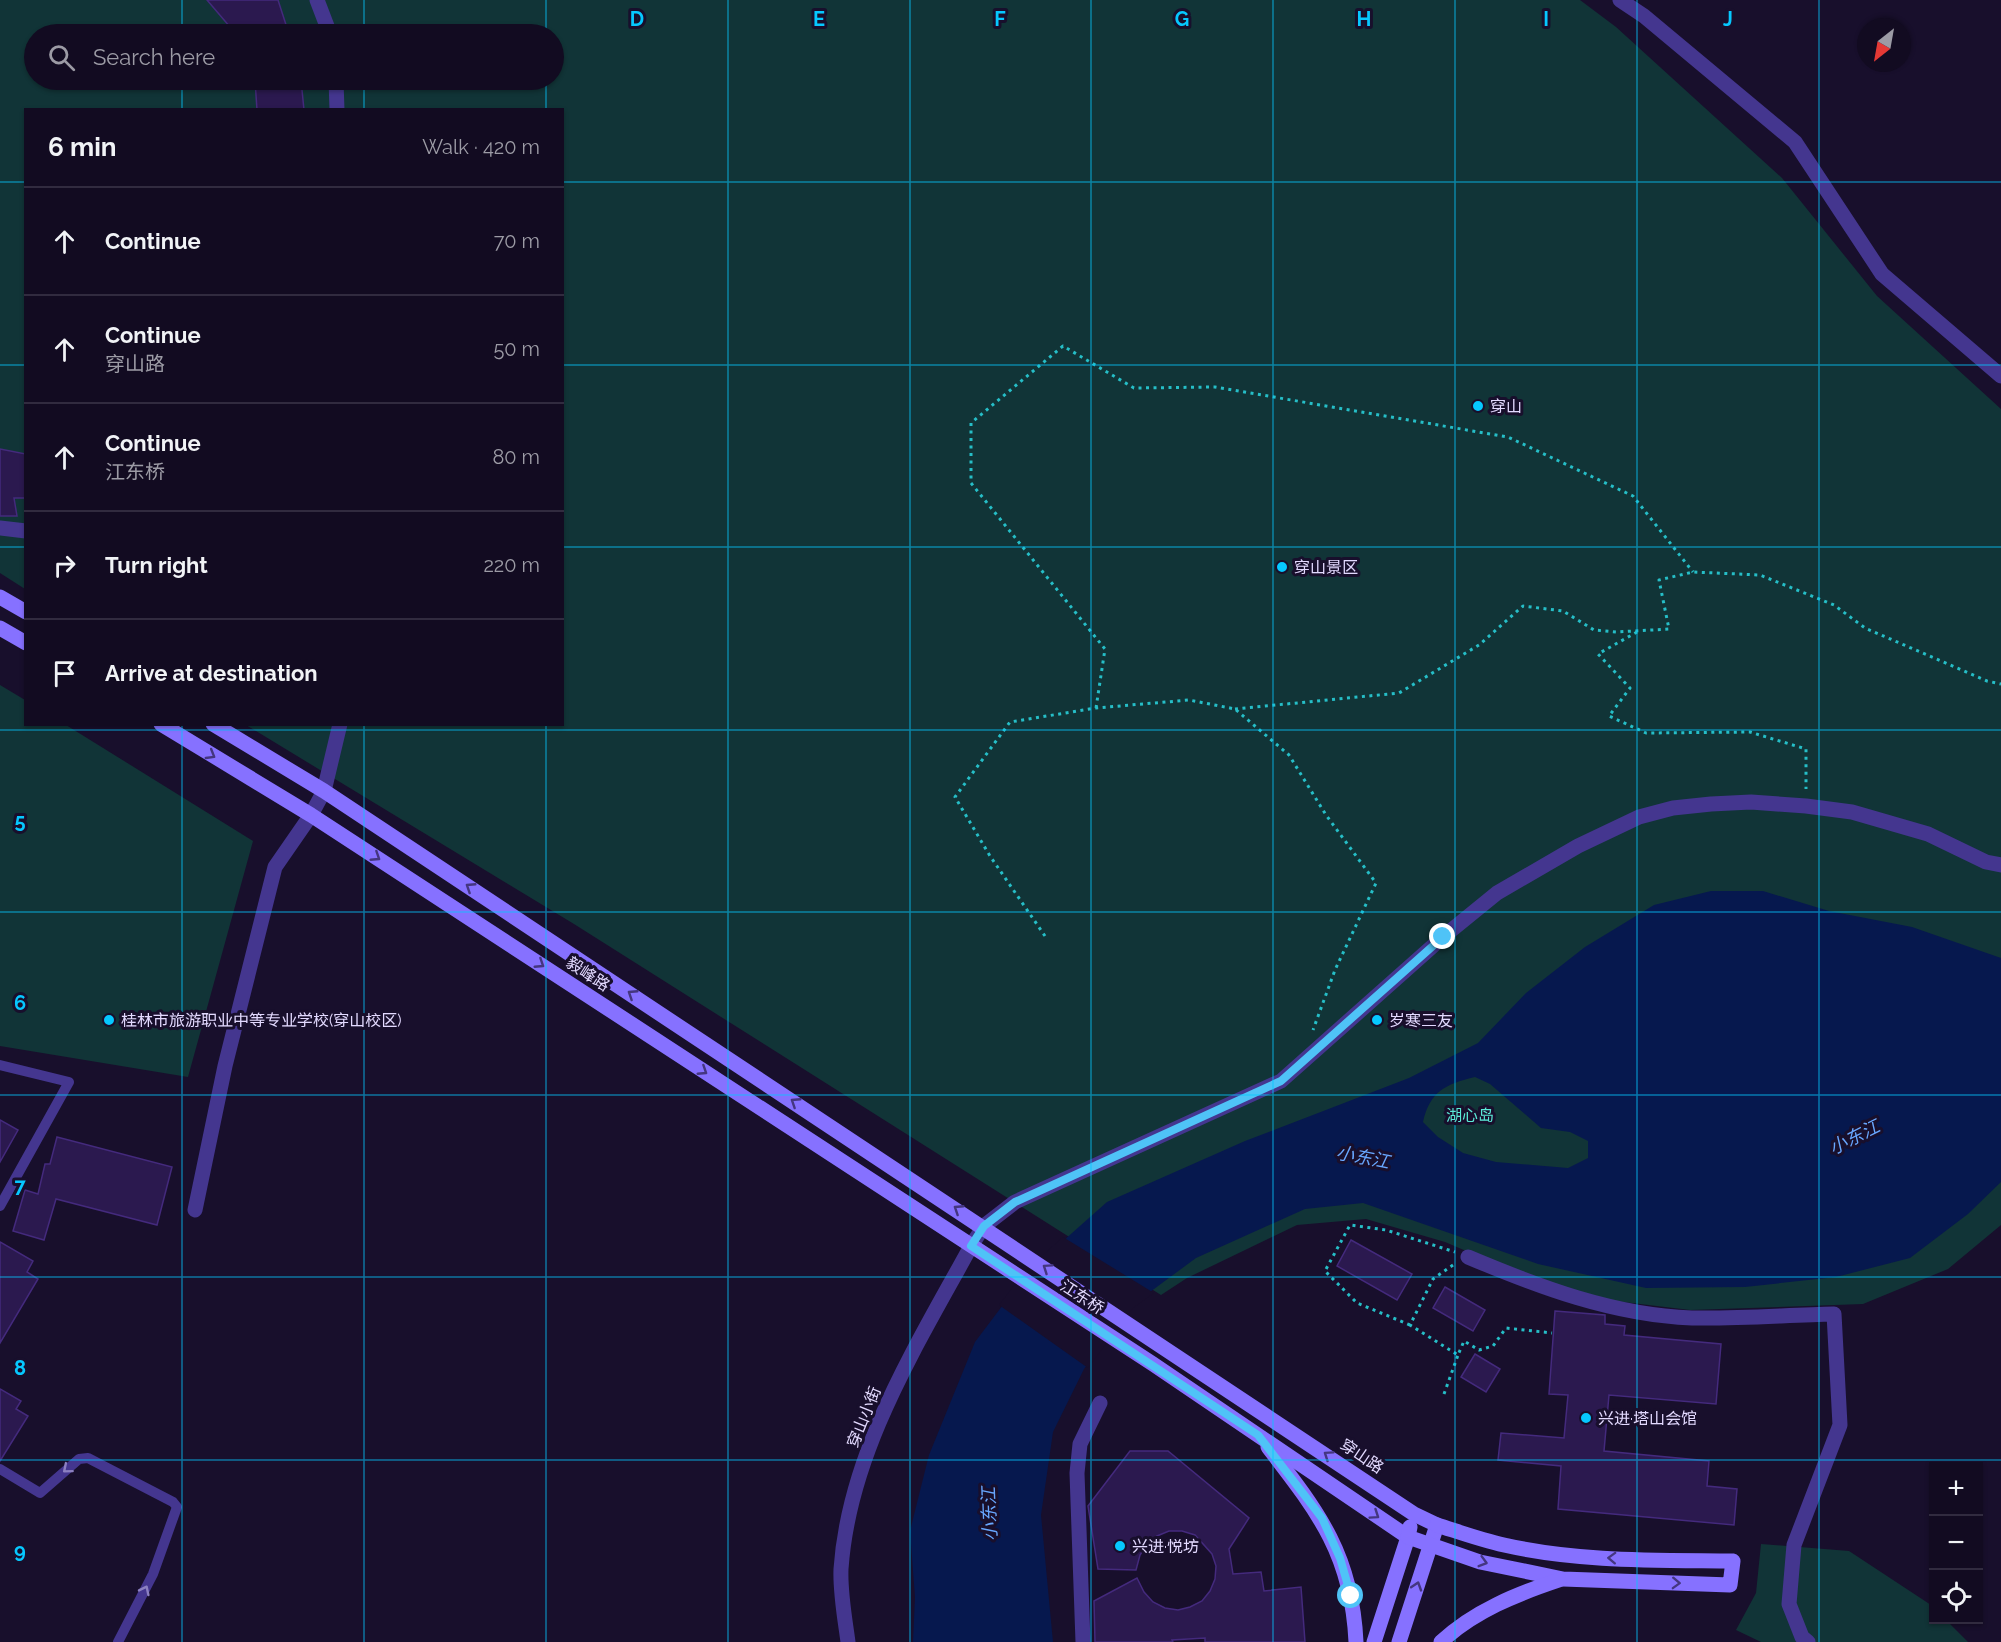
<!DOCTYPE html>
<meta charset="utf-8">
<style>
:root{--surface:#120b21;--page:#1f192e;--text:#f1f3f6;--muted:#9c9ba5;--line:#312b3f}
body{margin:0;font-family:Raleway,"Noto Sans SC",sans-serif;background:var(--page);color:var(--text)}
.controls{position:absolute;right:18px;bottom:18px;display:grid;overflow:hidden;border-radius:0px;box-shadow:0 2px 4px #0004}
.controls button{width:54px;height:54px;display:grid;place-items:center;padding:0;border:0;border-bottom:2px solid var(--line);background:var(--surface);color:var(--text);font:30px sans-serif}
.compass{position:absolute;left:1857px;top:18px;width:54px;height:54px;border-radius:50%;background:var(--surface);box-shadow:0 2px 4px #0004;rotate:211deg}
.stop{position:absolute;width:18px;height:18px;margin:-14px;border:4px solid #4fc3f7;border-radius:50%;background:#fff}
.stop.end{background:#4fc3f7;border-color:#fff;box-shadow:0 2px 6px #0008}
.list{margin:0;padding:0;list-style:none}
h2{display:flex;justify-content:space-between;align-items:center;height:78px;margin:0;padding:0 24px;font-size:26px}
h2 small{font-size:20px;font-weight:400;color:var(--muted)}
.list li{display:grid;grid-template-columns:39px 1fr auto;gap:18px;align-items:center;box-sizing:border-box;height:108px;padding:0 24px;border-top:2px solid var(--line)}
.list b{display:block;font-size:22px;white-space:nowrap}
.list p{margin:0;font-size:20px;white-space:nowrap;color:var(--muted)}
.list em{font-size:20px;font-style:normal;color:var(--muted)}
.icon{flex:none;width:33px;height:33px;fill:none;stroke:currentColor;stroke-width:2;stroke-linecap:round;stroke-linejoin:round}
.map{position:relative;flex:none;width:2001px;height:1642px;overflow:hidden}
.search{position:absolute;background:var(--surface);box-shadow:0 2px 4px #0004;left:24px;top:24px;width:540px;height:66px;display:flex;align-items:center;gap:15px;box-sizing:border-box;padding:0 21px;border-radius:33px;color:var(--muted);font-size:22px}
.panel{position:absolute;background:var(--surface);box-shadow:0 2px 4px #0004;left:24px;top:108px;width:540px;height:618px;border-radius:0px}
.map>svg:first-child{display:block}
.green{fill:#113437;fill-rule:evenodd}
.water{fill:#06184e;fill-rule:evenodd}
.pier{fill:#180f2c}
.building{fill:#2b194f;stroke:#442a7d;stroke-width:1.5}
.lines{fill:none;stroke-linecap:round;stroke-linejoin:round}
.path{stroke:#26bec7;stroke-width:3;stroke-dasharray:3 4.5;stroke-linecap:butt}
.service{stroke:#44368f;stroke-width:10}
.minor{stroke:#44368f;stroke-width:15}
.tertiary{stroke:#44368f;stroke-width:15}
.secondary{stroke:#8671ff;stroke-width:15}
.oneway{stroke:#443680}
.oneway2{stroke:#8c80c1}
.route{stroke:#4fc3f7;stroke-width:8}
.grid{fill:none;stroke:#06c8ff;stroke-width:1.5;stroke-opacity:0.55}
.poi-dot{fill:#06c8ff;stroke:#180f2c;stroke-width:2}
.labels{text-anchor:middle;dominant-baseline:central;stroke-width:6;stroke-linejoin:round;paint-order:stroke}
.poi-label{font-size:16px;fill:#e3daff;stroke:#180f2c;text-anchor:start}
.street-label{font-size:16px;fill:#e3daff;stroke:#180f2c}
.park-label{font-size:16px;fill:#5bead7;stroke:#180f2c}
.water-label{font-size:18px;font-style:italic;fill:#68a7ff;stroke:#180f2c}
.grid-label{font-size:20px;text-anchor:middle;font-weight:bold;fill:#06c8ff;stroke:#180f2c;stroke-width:6;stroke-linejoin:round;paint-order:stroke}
</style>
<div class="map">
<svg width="2001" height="1642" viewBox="0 0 2001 1642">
<rect width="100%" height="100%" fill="#180f2c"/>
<!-- green -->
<g class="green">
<path d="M0,0h1580l36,27 166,151 95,118 124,113v816l-53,44 -85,35 -173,6 -83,-10 -75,-21 -87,-37 -79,-23 -69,6 -110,53 -26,17 -587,-371 -328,-199 316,-1v-614h-536l-1,479 -25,-16zM34,34h520v46h-520z"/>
<path d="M0,685l25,15 1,24 40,1 187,116 -65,236 -188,-31z"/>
<path d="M1761,1544l88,7 82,54 3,15h12l22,22h-207l-25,-12 20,-37z"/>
</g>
<!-- water -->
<path class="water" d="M1711,891h52l66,20 83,16 89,31v224l-33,32 -58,44 -74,19 -91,10 -99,1 -108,-24 -175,-61 -58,6 -109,49 -65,48 -47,63 -31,63 -12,83 12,127h-140l2,-45 -5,-66 19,-76 46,-113 52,-69 80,-71 138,-61 164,-63 69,-35 48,-50 59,-46 69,-42zM1475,1077l15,7 51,44 29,4 18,9v17l-20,10 -72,-6 -33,-9 -25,-16 -15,-15c7,-31 23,-38 52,-45z"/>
<!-- pier -->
<path class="pier" d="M1063,1237l91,56 -21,15 -45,60 -89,-63 26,-34z"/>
<!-- building -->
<g class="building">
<path d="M207,0h71l11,34h-53z"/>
<path d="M255,80h46l3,30h-47z"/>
<path d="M0,449l26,5v44h-12l3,18h-17z"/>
<path d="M0,1120l18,10 -18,32z"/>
<path d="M57,1137l115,30 -15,58 -101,-26 -12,41 -31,-9 12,-41 13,4 7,-30h5z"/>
<path d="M1351,1240l61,34 -15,26 -60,-34z"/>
<path d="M0,1242l33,19 -6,11 11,7 -38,64z"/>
<path d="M1445,1287l40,23 -12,21 -40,-23z"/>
<path d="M1555,1311l50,4v9l20,2 -1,9 97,9 -5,60 -107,-9 -5,56 105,10 -2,25 30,3 -3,36 -176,-16 3,-43 -63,-6 3,-27 63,5 4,-43 -19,-1z"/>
<path d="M1475,1354l25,15 -14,23 -25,-15z"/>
<path d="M0,1389l21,12 -5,8 12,7 -28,45z"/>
<path d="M1130,1451h38l81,67 -20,31 4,25 28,-2 3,19 37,-4 4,55h-100v-4l-33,2 1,2h-78l-1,-41 43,-23 7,14 9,10 12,6 13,2 12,-3 12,-6 8,-10 5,-12 1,-13 -4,-12 -17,-19 -13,-4h-13l-12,5 -10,8 -7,11 -4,15 -38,-1 -10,-63z"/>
</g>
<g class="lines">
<!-- path -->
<g class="path">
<path d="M1637,632l-39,22 32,34 -21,28 37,17 104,-1 56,17v40"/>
<path d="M1096,708l9,-59 -134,-166v-60l92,-77 71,42 81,-1 293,50 125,59 60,76"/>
<path d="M1235,709l164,-16 80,-48 44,-39 40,5 31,19 22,2 53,-3 -10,-49 34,-8 67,3 74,30 31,23 122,53 14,3"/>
<path d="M1045,936l-55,-80 -35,-59 55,-75 86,-14 93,-8 46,9 54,46 37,60 50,68 -41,87 -22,60"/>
<path d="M1453,1265l-20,14 -23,46 48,30 6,-14 15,9 14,-4 13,-18 46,5"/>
<path d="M1410,1325l-53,-22 -32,-32 25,-46 36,5 69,22"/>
<path d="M1444,1394l14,-39"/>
</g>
<!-- service -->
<g class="service">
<path d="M0,1065l69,17 -69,124"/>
<path d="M0,1469l40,24 39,-34 9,-1 85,44 4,5 -24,67 -35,68"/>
</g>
<!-- minor -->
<g class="minor">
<path d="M317,0l13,34"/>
<path d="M1620,0l24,16 151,126 87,132 119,102"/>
<path d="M336,80l1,30"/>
<path d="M0,528l26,3"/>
<path d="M195,1210l30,-144 50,-199 36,-52 13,-24 16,-67"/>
<path d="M984,1226l31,-24 266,-121 162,-144 54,-44 81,-47 61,-29 34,-9 38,-4 40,-2 55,4 46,6 76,22 58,28 15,3"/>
<path d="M1468,1257c71,30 145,58 224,61 47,1 95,-3 142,-4l6,111 -46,120 -5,59 13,33 6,5"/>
<path d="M1083,1642l-6,-169 3,-29 20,-41"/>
</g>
<!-- tertiary -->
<path class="tertiary" d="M848,1642c-3,-23 -8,-49 -7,-73 8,-117 75,-222 130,-323l13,-20"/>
<!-- secondary -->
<g class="secondary">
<path d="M0,597l26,15"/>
<path d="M0,628l26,15"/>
<path d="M161,724l150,91 842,549 255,173 -34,105"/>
<path d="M213,724l111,67 1090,723 23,11 -38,117"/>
<path d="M1268,1447c51,66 84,108 88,195"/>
<path d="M1410,1527l-2,10 72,25 83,17 167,6 3,-24c-76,-1 -154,1 -229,-16 -23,-5 -45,-13 -67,-20"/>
<path d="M1441,1642c33,-31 76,-48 118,-62"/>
</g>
</g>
<!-- one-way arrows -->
<defs><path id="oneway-chevron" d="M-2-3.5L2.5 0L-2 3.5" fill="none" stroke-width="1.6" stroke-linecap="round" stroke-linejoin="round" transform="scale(1.5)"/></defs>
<g class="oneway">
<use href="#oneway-chevron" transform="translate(211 755) rotate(31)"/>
<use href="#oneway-chevron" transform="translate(376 857) rotate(33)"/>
<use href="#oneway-chevron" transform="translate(470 887) rotate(-147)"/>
<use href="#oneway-chevron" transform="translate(540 964) rotate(33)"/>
<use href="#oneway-chevron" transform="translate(632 994) rotate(-147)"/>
<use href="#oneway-chevron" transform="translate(703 1071) rotate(33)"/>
<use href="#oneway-chevron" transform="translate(795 1102) rotate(-147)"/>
<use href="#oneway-chevron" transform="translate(958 1209) rotate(-147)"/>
<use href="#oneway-chevron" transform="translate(1047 1268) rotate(-146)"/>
<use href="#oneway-chevron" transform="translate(1328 1455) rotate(-146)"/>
<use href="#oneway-chevron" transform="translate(1375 1515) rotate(34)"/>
<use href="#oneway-chevron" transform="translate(1612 1558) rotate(-178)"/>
<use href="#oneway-chevron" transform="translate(1483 1562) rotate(16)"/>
<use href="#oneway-chevron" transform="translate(1676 1583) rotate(2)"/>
<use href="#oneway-chevron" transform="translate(1417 1586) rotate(-72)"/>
</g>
<g class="oneway2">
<use href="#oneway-chevron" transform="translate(67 1469) rotate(140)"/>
<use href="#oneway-chevron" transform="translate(145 1590) rotate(-64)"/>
</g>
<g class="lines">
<!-- route -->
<path class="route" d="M1351,1596l-11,-38 -18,-40 -64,-83 -287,-189 13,-20 31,-24 266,-121 162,-144"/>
</g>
<!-- grid -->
<path class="grid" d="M182,0v34M364,0v34M546,0v34M728,0v1642M910,0v1642M1091,0v1642M1273,0v1642M1455,0v1642M1637,0v1642M1819,0v1642M182,80v30M364,80v30M546,80v30M0,182h26M562,182h1439M0,365h26M562,365h1439M0,547h26M562,547h1439M182,724v918M364,724v918M546,724v918M0,730h2001M0,912h2001M0,1095h2001M0,1277h2001M0,1460h2001"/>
<!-- markers -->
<g class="poi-dot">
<circle cx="1478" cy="406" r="6"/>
<circle cx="1282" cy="567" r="6"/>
<circle cx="109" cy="1020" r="6"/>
<circle cx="1377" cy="1020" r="6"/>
<circle cx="1586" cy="1418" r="6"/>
<circle cx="1120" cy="1546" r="6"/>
</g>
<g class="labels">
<!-- poi labels -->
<g class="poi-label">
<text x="1490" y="406">穿山</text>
<text x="1294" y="567">穿山景区</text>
<text x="121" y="1020">桂林市旅游职业中等专业学校(穿山校区)</text>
<text x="1389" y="1020">岁寒三友</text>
<text x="1598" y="1418">兴进·塔山会馆</text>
<text x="1132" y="1546">兴进·悦坊</text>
</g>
<!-- street labels -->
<g class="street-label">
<text transform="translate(588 974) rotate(33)">毅峰路</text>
<text transform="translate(1082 1297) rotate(33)">江东桥</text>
<text transform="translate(864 1417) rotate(-68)">穿山小街</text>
<text transform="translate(1362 1456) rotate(34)">穿山路</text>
</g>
<!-- park labels -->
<g class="park-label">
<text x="1470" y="1115">湖心岛</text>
</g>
<!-- water labels -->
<g class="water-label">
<text transform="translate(1854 1137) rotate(-27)">小东江</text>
<text transform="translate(1363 1157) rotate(11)">小东江</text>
<text transform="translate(989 1514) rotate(-92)">小东江</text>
</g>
</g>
<g class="grid-label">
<text x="637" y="26">D</text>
<text x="819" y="26">E</text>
<text x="1000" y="26">F</text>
<text x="1182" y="26">G</text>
<text x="1364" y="26">H</text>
<text x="1546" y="26">I</text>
<text x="1728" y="26">J</text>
<text x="20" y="828">5</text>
<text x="20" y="1010">6</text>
<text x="20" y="1193">7</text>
<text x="20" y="1375">8</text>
<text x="20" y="1558">9</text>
</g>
</svg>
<div class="controls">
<button>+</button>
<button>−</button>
<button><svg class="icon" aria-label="locate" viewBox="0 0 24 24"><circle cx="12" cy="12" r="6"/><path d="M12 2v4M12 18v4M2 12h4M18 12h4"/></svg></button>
</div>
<svg class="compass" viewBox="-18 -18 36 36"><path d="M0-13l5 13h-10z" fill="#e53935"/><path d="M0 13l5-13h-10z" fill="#9c9ba5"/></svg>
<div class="stop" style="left:1351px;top:1596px"></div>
<div class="stop end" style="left:1443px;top:937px"></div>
<div class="search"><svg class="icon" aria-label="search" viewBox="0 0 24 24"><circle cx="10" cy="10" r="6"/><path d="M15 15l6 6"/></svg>Search here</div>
<section class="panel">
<h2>6 min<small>Walk · 420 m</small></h2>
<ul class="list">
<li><svg class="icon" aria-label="ahead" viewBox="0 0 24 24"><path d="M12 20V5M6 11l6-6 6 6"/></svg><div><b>Continue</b></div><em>70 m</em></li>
<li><svg class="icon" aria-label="ahead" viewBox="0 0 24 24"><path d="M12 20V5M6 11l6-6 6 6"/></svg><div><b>Continue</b><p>穿山路</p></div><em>50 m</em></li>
<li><svg class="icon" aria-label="ahead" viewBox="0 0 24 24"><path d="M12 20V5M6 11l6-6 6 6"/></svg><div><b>Continue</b><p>江东桥</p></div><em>80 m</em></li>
<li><svg class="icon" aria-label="right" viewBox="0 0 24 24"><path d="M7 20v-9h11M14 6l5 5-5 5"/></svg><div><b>Turn right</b></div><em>220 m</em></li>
<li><svg class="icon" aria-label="arrive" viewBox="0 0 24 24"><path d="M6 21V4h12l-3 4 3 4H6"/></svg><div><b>Arrive at destination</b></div></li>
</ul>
</section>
</div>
